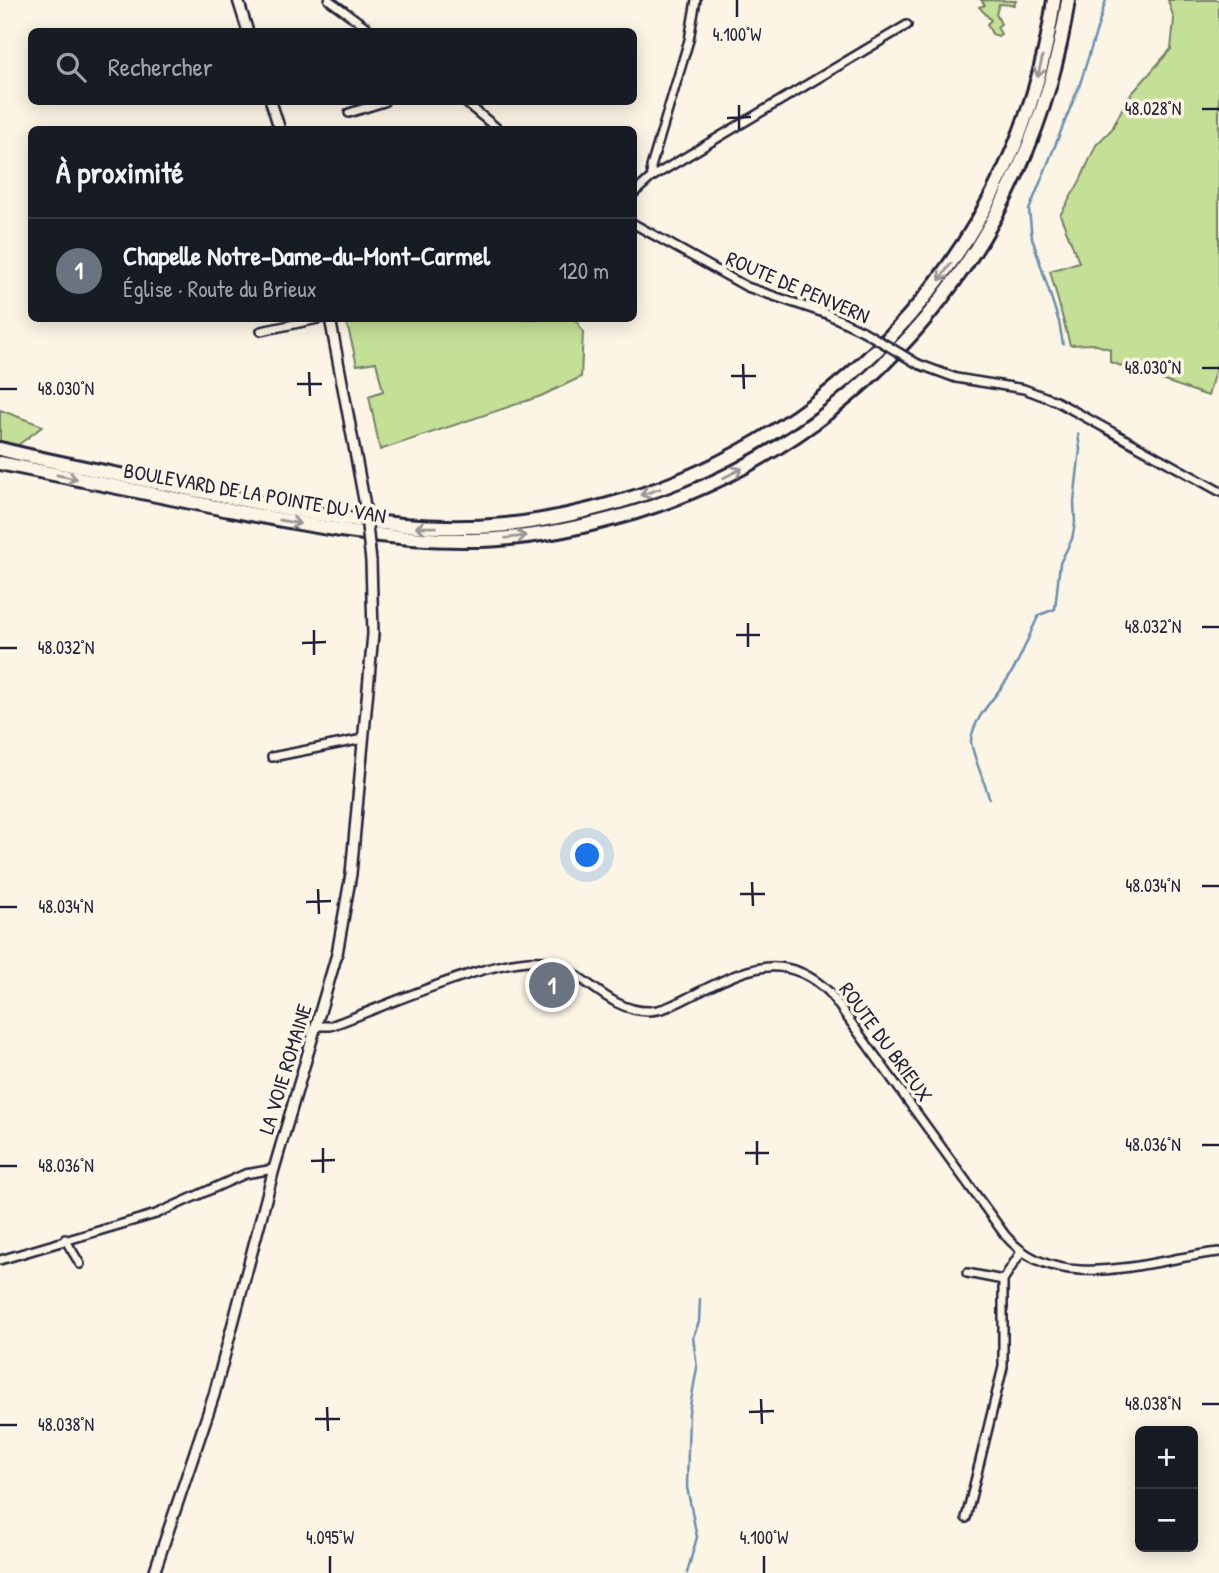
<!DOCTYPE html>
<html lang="fr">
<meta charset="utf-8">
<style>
:root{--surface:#171b24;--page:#20242c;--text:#f1f3f6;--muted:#9ea1a6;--line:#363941;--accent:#b45309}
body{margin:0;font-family:"Patrick Hand",sans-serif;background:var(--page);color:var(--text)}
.controls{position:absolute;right:21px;bottom:21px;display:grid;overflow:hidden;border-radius:10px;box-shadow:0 4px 18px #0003}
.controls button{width:63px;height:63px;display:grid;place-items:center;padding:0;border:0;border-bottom:2px solid var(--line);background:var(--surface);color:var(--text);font:35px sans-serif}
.you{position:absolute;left:588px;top:856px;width:24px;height:24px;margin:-18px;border:5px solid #fff;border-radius:50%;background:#1a73e8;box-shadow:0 0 0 10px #1a73e833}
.badge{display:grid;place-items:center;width:46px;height:46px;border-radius:50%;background:var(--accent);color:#fff;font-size:23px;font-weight:700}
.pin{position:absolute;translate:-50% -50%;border:4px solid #fff;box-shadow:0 2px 7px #0006}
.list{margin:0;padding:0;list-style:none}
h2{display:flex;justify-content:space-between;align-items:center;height:91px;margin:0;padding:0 28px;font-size:30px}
h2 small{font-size:23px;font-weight:400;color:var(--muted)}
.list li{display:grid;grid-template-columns:46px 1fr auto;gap:21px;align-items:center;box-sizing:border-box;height:105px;padding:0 28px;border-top:2px solid var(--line)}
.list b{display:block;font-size:26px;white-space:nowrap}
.list p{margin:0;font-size:23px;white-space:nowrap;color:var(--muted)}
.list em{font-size:23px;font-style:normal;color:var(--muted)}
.icon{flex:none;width:38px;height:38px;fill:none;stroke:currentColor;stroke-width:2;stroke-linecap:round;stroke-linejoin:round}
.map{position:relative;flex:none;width:1219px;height:1573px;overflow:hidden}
.search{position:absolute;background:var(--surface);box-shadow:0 4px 18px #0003;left:28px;top:28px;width:609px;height:77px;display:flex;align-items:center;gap:18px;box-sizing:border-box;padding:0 24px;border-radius:10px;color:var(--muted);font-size:26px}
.panel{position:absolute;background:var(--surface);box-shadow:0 4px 18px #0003;left:28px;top:126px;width:609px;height:196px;border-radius:10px}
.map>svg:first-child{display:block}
.green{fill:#c4df96;stroke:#738068;stroke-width:2}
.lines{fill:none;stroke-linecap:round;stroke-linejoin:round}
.stream{stroke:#6a8fae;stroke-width:2.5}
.minor-casing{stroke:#22223b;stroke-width:12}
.tertiary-casing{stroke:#22223b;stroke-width:14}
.trunk-casing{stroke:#22223b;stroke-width:18}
.minor{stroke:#fcf5e5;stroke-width:7}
.tertiary{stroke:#fcf5e5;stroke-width:9}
.trunk{stroke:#fcf5e5;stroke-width:12}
.minor-bridge-casing{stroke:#22223b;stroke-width:12;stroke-linecap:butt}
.tertiary-bridge-casing{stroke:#22223b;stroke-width:14;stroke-linecap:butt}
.minor-bridge{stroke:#fcf5e5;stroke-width:7}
.tertiary-bridge{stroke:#fcf5e5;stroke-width:9}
.oneway{stroke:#9a9698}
.ticks{fill:none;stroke:#22223b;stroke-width:2.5}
.labels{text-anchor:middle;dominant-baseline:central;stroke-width:7;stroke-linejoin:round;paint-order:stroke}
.street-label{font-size:21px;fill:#22223b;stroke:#fcf5e5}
.ticks-label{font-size:18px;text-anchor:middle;fill:#22223b;stroke:#fcf5e5;stroke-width:7;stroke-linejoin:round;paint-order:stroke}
</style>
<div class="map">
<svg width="1219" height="1573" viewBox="0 0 1219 1573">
<rect width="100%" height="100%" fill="#fcf5e5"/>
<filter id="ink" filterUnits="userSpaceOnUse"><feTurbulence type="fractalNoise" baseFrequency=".0143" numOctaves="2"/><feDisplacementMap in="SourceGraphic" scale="14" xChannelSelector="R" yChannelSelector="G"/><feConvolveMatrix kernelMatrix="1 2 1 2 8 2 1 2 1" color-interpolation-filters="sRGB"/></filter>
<g filter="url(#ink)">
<!-- green -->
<g class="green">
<path d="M981,0l35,1 -2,4 -15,-1 -3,10 5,10 -4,3 4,7 -3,2 -6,-2 -5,-10 4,-4 -12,-13 6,-2z"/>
<path d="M1168,0h51v357l-11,39 -98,-34v-13l-17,-5 -23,1 -20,-74 29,-9 -19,-47 20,-34 16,-36 16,-16 15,-30 44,-50 3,-30z"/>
<path d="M346,319h229l8,13 -2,45 -40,19 -161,54 -11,-54 14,-5 -7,-29 -19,3z"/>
<path d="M0,410l43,16 -26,20 -17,-5z"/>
</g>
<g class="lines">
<!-- stream -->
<g class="stream">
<path d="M1063,344l-4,-22 -27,-84 -3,-28 51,-126 26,-84"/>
<path d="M989,798c-3,-13 -19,-49 -18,-58 3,-24 27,-45 39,-65 12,-18 19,-41 29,-60l16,-6 5,-46 12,-24 3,-16 -1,-21 6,-53 -2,-15"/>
<path d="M687,1573l10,-36 -10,-50 2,-75 8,-44 -4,-31 6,-15 1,-23"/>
</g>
<!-- minor casing -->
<g class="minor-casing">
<g id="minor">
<path d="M329,0l44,32"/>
<path d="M465,102l34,28"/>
<path d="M349,113l35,-11"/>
<path d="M652,177l-1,-10 38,-127 7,-40"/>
<path d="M634,193l18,-16 255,-152"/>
<path d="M634,224l113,63 80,27 36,17"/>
<path d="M261,331l62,-13"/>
<path d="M918,364l38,14 68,11 32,12 163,90"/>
<path d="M272,757l91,-18"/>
<path d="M316,1026h14c50,-17 171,-74 218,-64 36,9 60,49 100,49 16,0 31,-9 45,-16 50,-25 90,-47 136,-3l176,243c53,63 145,24 214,17"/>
<path d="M65,1239l15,25"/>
<path d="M0,1260l156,-46 89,-40 29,-5"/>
<path d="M967,1273l36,7"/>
<path d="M966,1518l37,-151v-87l18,-28"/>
</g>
</g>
<!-- tertiary casing -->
<g class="tertiary-casing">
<g id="tertiary">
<path d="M238,0l10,32"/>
<path d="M271,102l9,28"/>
<path d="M330,318l34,182"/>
<path d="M154,1573l60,-178 60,-226 63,-215 14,-80 22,-240 -2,-73"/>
</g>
</g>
<!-- trunk casing -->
<g class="trunk-casing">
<g id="trunk">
<path d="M0,449c63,16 127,27 190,40 92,19 183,40 278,38 51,0 102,-11 151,-25 228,-67 403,-265 435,-502"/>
<path d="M0,463c73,15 147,30 220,45 83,16 164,33 249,32 56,0 113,-12 167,-28 231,-71 397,-275 432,-512"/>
</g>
</g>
<!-- minor -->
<use href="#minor" class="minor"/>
<!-- tertiary -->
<use href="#tertiary" class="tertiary"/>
<!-- trunk -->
<use href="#trunk" class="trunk"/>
<!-- minor-bridge casing -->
<g class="minor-bridge-casing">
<path id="minor-bridge" d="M863,331l55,33"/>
</g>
<!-- tertiary-bridge casing -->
<g class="tertiary-bridge-casing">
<path id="tertiary-bridge" d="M364,500l7,61"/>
</g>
<!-- minor-bridge -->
<use href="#minor-bridge" class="minor-bridge"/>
<!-- tertiary-bridge -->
<use href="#tertiary-bridge" class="tertiary-bridge"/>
</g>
<!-- one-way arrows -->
<defs><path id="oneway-shaft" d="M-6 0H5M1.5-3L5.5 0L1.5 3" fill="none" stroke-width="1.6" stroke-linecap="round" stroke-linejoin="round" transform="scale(1.75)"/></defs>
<g class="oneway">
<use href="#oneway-shaft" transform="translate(1040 67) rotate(104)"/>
<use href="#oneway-shaft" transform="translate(945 272) rotate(125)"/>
<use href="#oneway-shaft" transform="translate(733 473) rotate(-27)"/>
<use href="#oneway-shaft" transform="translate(67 477) rotate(12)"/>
<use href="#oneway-shaft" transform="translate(650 492) rotate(162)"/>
<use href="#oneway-shaft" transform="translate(290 522) rotate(10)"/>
<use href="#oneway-shaft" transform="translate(426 527) rotate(-179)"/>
<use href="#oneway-shaft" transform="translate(516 537) rotate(-6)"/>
</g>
</g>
<!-- ticks -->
<path class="ticks" d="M737,0v17M739,105v25M1202,109h17M727,118l24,-1M743,364l1,25M1202,368h17M309,372l1,24M731,376h25M297,384h25M0,389h17M748,623v24M1202,627h17M314,630v25M736,635h24M302,643l24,-1M0,648h17M752,882l1,24M1202,886h17M318,889l1,25M740,894h25M306,902l25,-1M0,907h17M757,1141v24M1202,1145h17M323,1148v25M745,1153h24M311,1161l24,-1M0,1166h17M761,1399l1,25M1202,1404h17M327,1407l1,24M749,1412l25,-1M315,1419h25M0,1425h17M330,1556v17M764,1556v17"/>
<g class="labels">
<!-- street labels -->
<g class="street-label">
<text transform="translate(798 287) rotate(23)">ROUTE DE PENVERN</text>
<text transform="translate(255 493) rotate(10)">BOULEVARD DE LA POINTE DU VAN</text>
<text transform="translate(886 1042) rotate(54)">ROUTE DU BRIEUX</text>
<text transform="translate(285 1069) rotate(-73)">LA VOIE ROMAINE</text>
</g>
</g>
<g class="ticks-label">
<text x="737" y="41">4.100°W</text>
<text x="1153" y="115">48.028°N</text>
<text x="1153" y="374">48.030°N</text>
<text x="66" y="395">48.030°N</text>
<text x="1153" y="633">48.032°N</text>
<text x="66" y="654">48.032°N</text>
<text x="1153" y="892">48.034°N</text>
<text x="66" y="913">48.034°N</text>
<text x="1153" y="1151">48.036°N</text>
<text x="66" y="1172">48.036°N</text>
<text x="1153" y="1410">48.038°N</text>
<text x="66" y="1431">48.038°N</text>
<text x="330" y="1544">4.095°W</text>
<text x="764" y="1544">4.100°W</text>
</g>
</svg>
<div class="controls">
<button>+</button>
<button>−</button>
</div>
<div class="you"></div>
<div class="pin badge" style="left:552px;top:985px;background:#6b7280">1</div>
<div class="search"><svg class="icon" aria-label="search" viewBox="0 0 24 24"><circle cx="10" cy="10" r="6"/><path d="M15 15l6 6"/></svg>Rechercher</div>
<section class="panel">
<h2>À proximité<small></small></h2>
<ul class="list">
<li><span class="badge" style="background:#6b7280">1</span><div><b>Chapelle Notre-Dame-du-Mont-Carmel</b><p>Église · Route du Brieux</p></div><em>120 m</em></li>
</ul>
</section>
</div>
